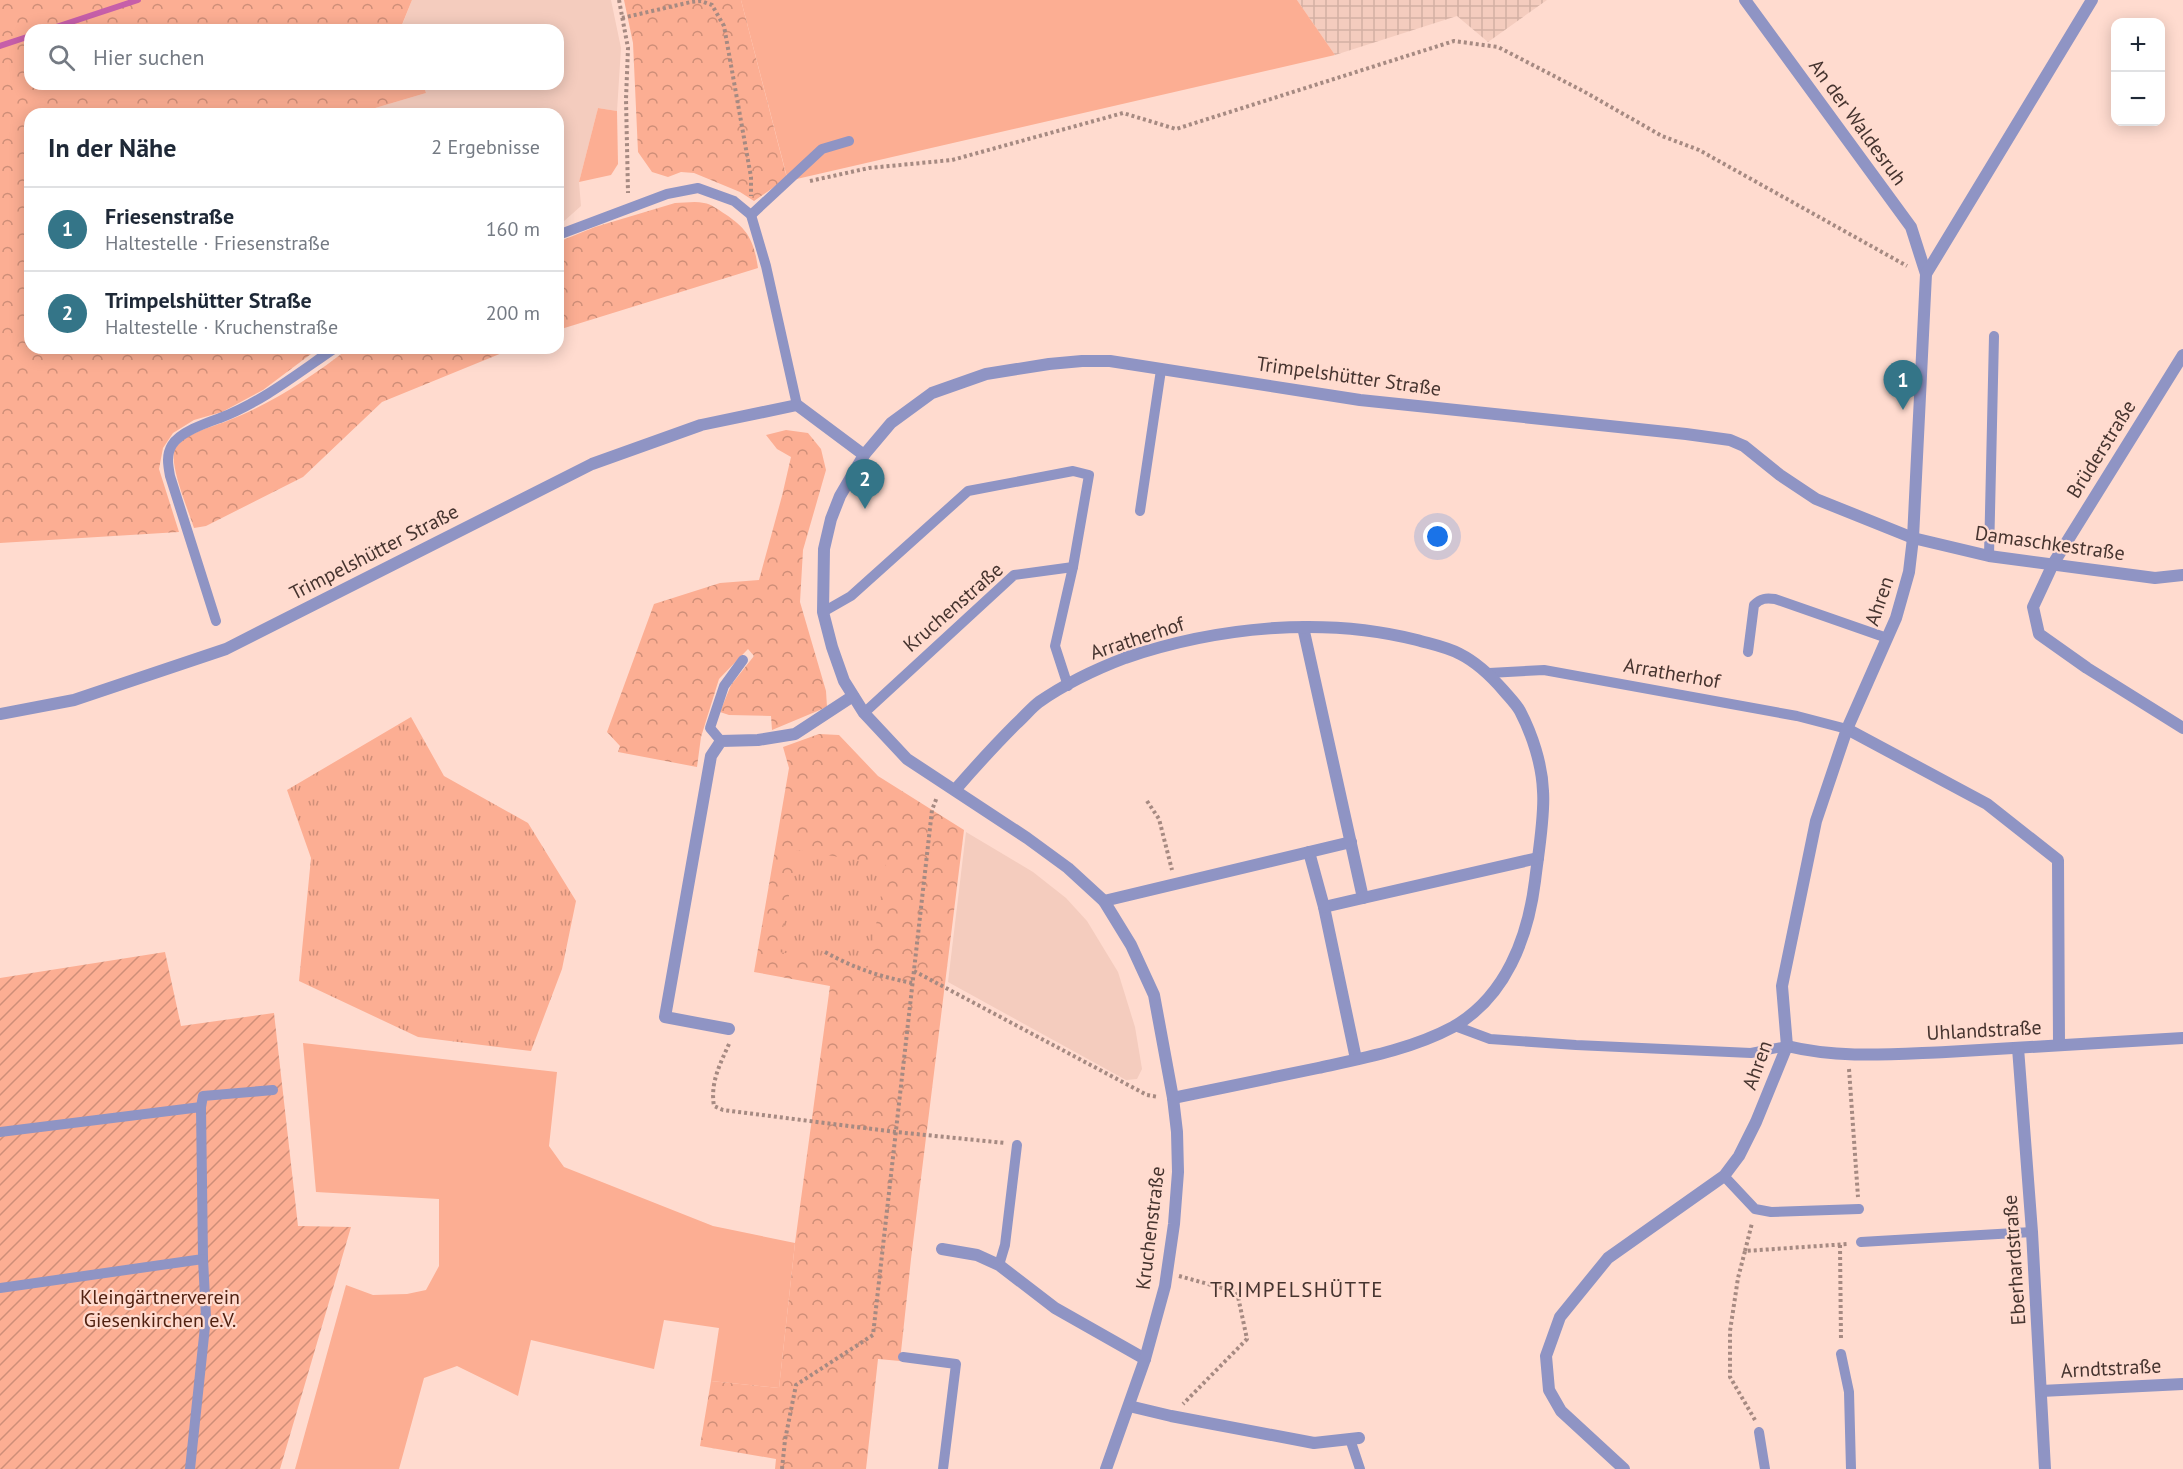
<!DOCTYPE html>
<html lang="de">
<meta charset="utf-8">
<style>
:root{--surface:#fff;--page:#f6f6f7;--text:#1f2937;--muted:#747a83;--line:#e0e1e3;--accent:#347588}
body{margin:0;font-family:"PT Sans",sans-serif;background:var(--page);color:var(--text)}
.controls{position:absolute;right:18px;top:18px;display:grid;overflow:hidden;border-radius:12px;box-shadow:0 3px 15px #0003}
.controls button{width:54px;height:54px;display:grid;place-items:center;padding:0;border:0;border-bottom:2px solid var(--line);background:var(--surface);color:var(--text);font:30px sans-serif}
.you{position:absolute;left:1438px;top:537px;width:21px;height:21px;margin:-15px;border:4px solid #fff;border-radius:50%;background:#1a73e8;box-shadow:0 0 0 9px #1a73e833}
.badge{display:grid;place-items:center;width:39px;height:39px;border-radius:50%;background:var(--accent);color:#fff;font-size:20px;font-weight:700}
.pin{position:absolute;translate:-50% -50px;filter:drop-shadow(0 2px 3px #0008)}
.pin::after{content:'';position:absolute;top:32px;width:21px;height:18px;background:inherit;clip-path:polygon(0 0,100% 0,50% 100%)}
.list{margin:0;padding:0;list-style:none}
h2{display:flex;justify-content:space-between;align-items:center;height:78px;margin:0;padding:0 24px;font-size:26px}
h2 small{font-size:20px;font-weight:400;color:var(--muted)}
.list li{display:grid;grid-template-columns:39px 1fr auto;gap:18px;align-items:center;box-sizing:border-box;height:84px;padding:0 24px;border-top:2px solid var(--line)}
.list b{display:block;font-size:22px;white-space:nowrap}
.list p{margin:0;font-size:20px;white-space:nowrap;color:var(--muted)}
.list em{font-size:20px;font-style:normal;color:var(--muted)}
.icon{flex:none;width:33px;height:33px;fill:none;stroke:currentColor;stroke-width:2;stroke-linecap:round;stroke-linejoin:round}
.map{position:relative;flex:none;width:2183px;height:1469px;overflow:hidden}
.search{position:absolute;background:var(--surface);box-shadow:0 3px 15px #0003;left:24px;top:24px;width:540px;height:66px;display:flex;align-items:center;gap:15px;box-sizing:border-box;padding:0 21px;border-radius:18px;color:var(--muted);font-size:22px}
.panel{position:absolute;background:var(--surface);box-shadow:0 3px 15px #0003;left:24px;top:108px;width:540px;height:246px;border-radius:18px}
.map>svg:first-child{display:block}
.built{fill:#f4ccbe}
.industrial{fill:url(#industrial-grid)}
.grass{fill:#fcae93}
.forest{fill:url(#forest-crowns)}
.park{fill:url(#park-tufts)}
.garden{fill:url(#garden-furrows)}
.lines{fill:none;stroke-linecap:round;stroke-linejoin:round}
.stream{stroke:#c65fa9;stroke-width:6}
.path{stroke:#a68a82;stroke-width:4;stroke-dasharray:3 3;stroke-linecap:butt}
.service{stroke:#8f94c4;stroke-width:10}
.minor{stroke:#8f94c4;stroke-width:12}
.labels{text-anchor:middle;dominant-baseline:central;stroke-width:4.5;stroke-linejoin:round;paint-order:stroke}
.street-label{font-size:20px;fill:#46342f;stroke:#ffdbcf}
.park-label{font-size:20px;fill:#502111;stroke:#ffdbcf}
.neighbourhood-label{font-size:21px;letter-spacing:1.5px;fill:#46342f;stroke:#ffdbcf}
</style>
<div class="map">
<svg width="2183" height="1469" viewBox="0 0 2183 1469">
<defs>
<pattern id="industrial-grid" width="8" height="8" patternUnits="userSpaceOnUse" patternTransform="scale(1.5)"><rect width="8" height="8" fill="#f4ccbe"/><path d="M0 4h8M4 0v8" fill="none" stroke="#d3b0a4"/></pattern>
<pattern id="forest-crowns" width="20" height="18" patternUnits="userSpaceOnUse" patternTransform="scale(1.5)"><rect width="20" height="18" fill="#fcae93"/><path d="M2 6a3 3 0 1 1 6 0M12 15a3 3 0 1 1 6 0" fill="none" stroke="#ce8e78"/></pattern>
<pattern id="park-tufts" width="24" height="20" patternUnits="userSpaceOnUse" patternTransform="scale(1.5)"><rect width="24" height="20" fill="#fcae93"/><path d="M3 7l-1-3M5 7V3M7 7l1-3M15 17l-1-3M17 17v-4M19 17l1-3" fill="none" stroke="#ce8e78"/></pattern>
<pattern id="garden-furrows" width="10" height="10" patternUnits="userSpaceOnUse" patternTransform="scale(1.5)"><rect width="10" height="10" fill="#fcae93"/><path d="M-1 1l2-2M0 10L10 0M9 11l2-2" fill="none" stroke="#ce8e78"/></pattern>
</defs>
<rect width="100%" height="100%" fill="#ffdbcf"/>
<!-- built -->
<g class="built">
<path d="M412,0h199l10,48 -4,63 -19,-3 -19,74 2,24 -18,16 -5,2v-110h-203l71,-21 -3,-9h135v-54h-156l-1,-2z"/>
<path d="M966,832l67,40 33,26 21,23 31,51 17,55 7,42 -5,10 -11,1 -178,-98z"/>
</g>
<!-- industrial -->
<path class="industrial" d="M1297,0h250l-59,42 -31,-26 -122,39z"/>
<!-- grass -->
<g class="grass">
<path d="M741,0h556l38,55 -547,126z"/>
<path d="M598,108l19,3 1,53 -7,11 -32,7z"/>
<path d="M303,1043l254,29 -8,74 15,21 149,59 82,17 -16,145 -68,-7 8,-53 -55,-8 -10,49 -123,-29 -13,56 -61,-30 -33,12 -25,91h-104l51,-184 27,10 34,-1 19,-4 13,-24v-67l-123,-7z"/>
</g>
<!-- forest -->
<g class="forest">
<path d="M0,0h412l-11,27 1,3h-372v54h393l3,9 -71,21h-325v234h289l-56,42 -41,22 -28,8 -21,13 -10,15 -4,21 20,63 -179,11z"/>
<path d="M624,0h117l46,178 -33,23 -14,-9 -46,-19 -13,-1 -13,5 -16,-5 -14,-20 -5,-109z"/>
<path d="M675,203c9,0 20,-2 29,0 7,1 15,7 21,11 23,15 29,27 33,54l-200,62v-88l37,-15z"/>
<path d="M349,348h165l-132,54 -79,75 -97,49 -12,2c-5,-16 -26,-65 -19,-79 9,-16 37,-22 52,-28 44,-17 85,-44 122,-73z"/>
<path d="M786,430l22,3 13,16 5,21 -23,80 -3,52 26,89 1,16 -55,23 -1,-14 -42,-1 -9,-3 11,-27 23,-29 -6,-7 -29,30 -18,58 -4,30 -79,-15 2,-6 -13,-14 47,-128 66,-21 39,-3 23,-84 9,-39 -14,-8 -11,-14z"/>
<path d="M819,734l20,1 39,41 86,54 -53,429 -11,102 -22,-2 -12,110h-91l1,-10 -76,-13 11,-65 68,7 16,-145 35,-257 -76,-14 35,-204 -6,-21z"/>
</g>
<!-- park -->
<g class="park">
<path d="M411,717l33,59 84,47 48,78 -14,68 -31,82 -113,-14 -119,-56 12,-123 -24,-68z"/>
<path d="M797,850l89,15 -17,102 -90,-15z"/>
</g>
<!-- garden -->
<path class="garden" d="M165,952l16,74 93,-13 24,213 53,1 -71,242h-280v-491z"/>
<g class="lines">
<!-- stream -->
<g class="stream">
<path d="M47,30l91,-30"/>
<path d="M0,46l30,-10"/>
</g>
<!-- path -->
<g class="path">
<path d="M619,0l9,48 -2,51 2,94"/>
<path d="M622,18l69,-16 10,-1 11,4 12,21 27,151v19"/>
<path d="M810,181l59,-13 83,-8 171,-47 53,16 278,-88 44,6 85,44 79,45 37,14 208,116"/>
<path d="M1147,801l12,18 13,51"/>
<path d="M825,952c31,17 53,24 87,31"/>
<path d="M914,971l233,124 11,2"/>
<path d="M729,1044c-9,20 -19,39 -15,62l9,4 173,22 109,11"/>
<path d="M1849,1069l9,128"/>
<path d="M1840,1245l1,96"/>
<path d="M1745,1251l7,-28"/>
<path d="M1179,1276l58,16 10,47 -64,65"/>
<path d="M1755,1420l-25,-43v-46l8,-53 7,-27 103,-7"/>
<path d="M782,1469l3,-29 11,-55 77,-50 59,-525 5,-13"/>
</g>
<!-- service -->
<g class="service">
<path d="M751,215l71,-66 27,-8"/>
<path d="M558,235l109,-41 31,-6 36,13 17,14 15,51 31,139"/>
<path d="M1140,511l21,-141"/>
<path d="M1989,556l5,-220"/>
<path d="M823,612l28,-16 117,-105 105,-20 16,4 -16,92 -59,8 -150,138"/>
<path d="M216,621l-46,-145c-2,-11 -4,-21 2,-31 8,-13 34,-22 48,-27 42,-16 78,-45 115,-70"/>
<path d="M1748,652l6,-47c7,-7 12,-7 21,-6l112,39"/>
<path d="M1489,673l55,-3 253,46 50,13"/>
<path d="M1068,686l-13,-40 18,-79"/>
<path d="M721,741l-11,-13 14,-42 19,-26"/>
<path d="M1455,1026l35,13 86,6 175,8 36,-7"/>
<path d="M201,1107l2,-11 70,-6"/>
<path d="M0,1132l201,-25 2,152 -203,29"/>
<path d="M1724,1176l31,33 16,3 88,-3"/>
<path d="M1861,1242l171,-10"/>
<path d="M999,1265l6,-20 12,-100"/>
<path d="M1841,1354l8,38 2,77"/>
<path d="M903,1357l53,7 -13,105"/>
<path d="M1759,1432l6,37"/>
<path d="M1350,1439l10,30"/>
<path d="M190,1469l16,-152 -3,-58"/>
</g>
<!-- minor -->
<g class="minor">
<path d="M1745,0l166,227 15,47"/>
<path d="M2183,355l-130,209 -20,43 6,27 48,34 96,60"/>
<path d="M1303,627l60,271 -39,9 32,152"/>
<path d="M0,714l74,-14 152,-51 366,-185 109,-39 96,-20 67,50"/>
<path d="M1847,729l140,75 71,56 1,184"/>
<path d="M955,790c20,-23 40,-45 61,-66 8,-7 15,-16 23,-22 26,-18 57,-33 86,-44 91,-31 198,-42 292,-18 14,4 30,7 43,14 18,9 31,22 44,37 5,6 12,13 16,20 12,23 22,53 23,80 2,25 -5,64 -8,90 -7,56 -29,116 -82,146 -41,22 -89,31 -135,41 -48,10 -96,20 -145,30"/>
<path d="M1309,852l15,55"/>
<path d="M1363,898l175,-40"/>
<path d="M1104,901l247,-59"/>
<path d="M729,1029l-64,-12 46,-261 10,-15 37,-1 37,-6 58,-38"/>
<path d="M1787,1046c53,13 105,8 159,6 79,-4 158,-10 237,-14"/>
<path d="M2018,1048l14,184 13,237"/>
<path d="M942,1249l35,6 22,10 56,43 90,51"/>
<path d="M2041,1391l142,-7"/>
<path d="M1129,1406l42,10 143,27 45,-5"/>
<path d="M1106,1469l39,-110 20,-73 9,-62 4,-52 -1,-40 -4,-34 -19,-103 -23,-50 -27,-44 -36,-33 -41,-30 -120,-79 -43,-46 -20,-32 -12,-34 -9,-35 1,-63 7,-30 9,-23 24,-41 27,-32 41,-30 54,-19 63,-10 33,-3h28l250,39 326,34 44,6 14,6 36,29 36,24 97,39 76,18 166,22 28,-3"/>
<path d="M1624,1469l-63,-58 -12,-21 -3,-34 14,-39 48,-59 116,-82 15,-20 17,-34 31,-76 -5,-60 34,-165 31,-92 49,-111 13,-46 4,-34 13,-264 166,-274"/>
</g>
</g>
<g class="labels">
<!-- street labels -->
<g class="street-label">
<text transform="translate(1858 122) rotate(54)">An der Waldesruh</text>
<text transform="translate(1349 376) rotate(8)">Trimpelshütter Straße</text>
<text transform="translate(2101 449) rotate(-58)">Brüderstraße</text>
<text transform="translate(2050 543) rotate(8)">Damaschkestraße</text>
<text transform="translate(374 552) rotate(-27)">Trimpelshütter Straße</text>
<text transform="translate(1879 601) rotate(-71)">Ahren</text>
<text transform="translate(953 607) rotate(-41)">Kruchenstraße</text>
<text transform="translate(1137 638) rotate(-18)">Arratherhof</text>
<text transform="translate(1672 673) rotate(10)">Arratherhof</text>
<text transform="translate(1984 1030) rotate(-3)">Uhlandstraße</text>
<text transform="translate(1757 1065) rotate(-70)">Ahren</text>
<text transform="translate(1150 1228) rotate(-83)">Kruchenstraße</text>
<text transform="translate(2014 1260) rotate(-94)">Eberhardstraße</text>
<text transform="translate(2111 1368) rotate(-3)">Arndtstraße</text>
</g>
<!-- park labels -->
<g class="park-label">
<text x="160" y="1297">Kleingärtnerverein<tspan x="160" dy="23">Giesenkirchen e.V.</tspan></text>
</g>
<!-- neighbourhood labels -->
<g class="neighbourhood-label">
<text x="1297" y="1289">TRIMPELSHÜTTE</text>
</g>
</g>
</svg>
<div class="controls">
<button>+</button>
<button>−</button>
</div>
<div class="you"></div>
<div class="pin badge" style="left:1903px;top:410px">1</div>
<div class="pin badge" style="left:865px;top:509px">2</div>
<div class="search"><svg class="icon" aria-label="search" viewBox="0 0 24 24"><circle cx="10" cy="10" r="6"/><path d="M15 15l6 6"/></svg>Hier suchen</div>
<section class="panel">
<h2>In der Nähe<small>2 Ergebnisse</small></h2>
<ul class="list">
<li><span class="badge">1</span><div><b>Friesenstraße</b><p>Haltestelle · Friesenstraße</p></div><em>160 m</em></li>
<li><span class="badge">2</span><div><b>Trimpelshütter Straße</b><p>Haltestelle · Kruchenstraße</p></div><em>200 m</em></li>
</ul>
</section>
</div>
